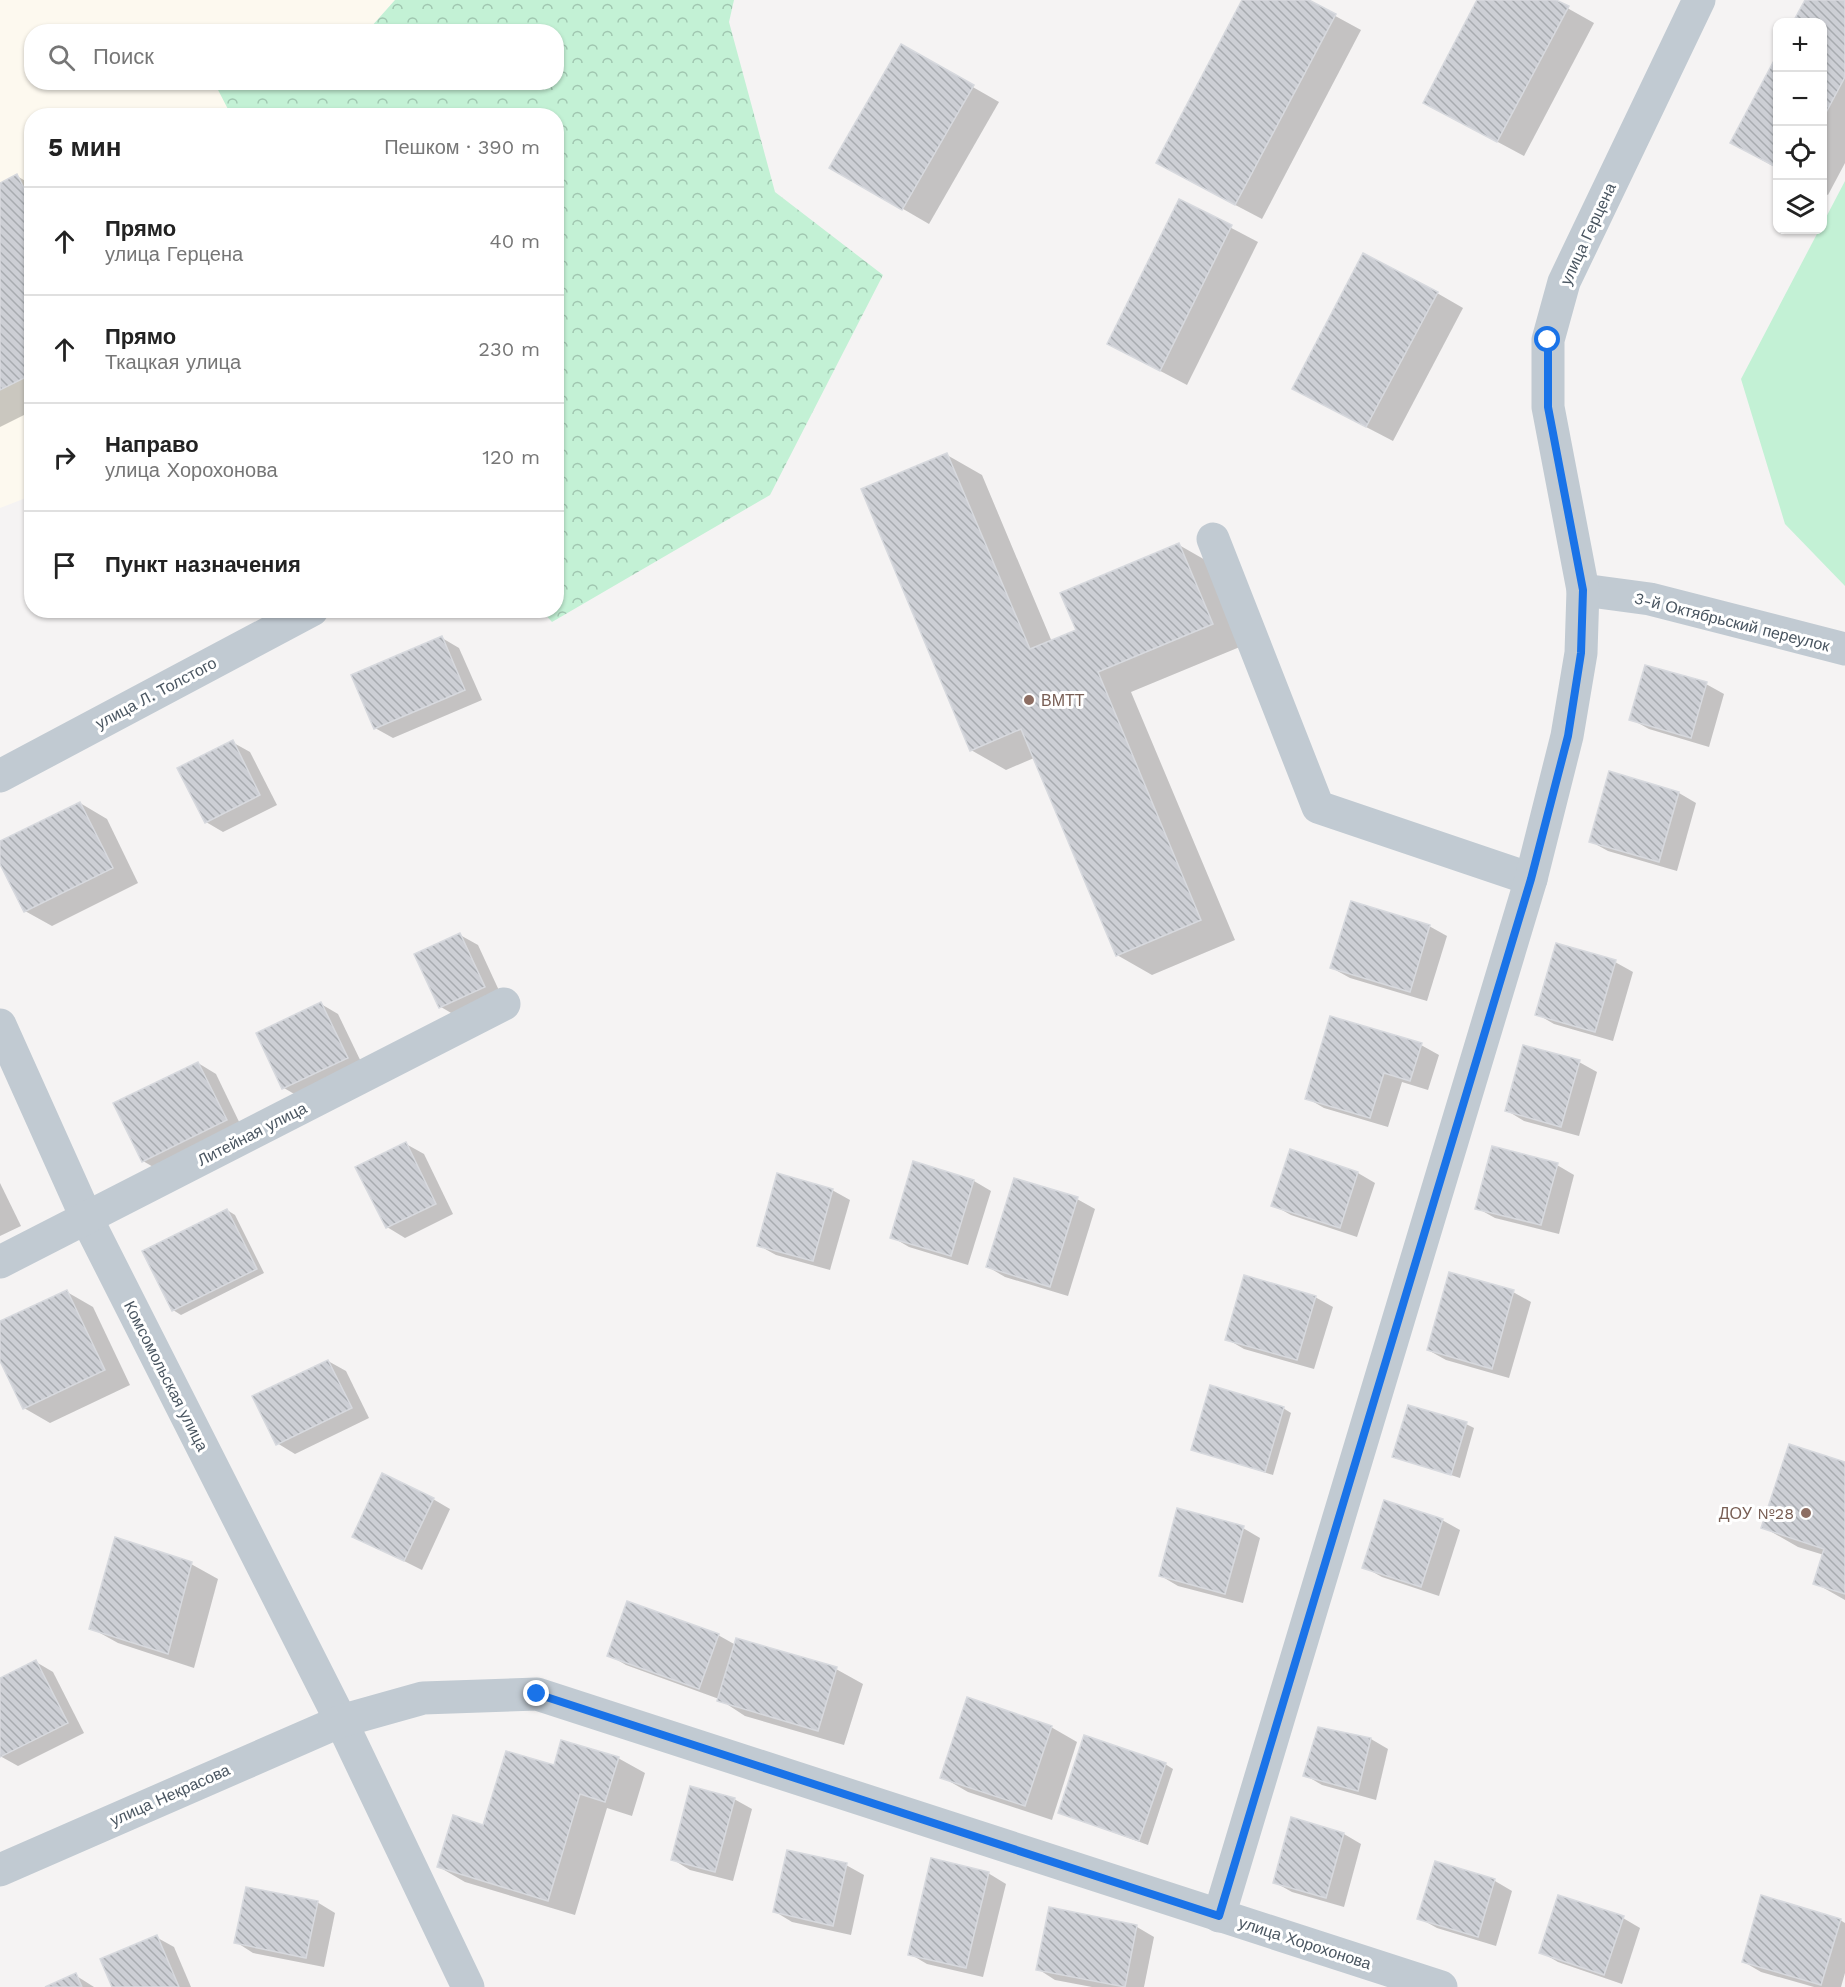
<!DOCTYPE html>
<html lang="ru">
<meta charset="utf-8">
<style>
:root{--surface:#fff;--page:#f2f2f2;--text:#222;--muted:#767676;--line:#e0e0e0}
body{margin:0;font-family:"Work Sans",sans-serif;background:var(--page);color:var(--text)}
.controls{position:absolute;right:18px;top:18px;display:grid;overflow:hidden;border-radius:12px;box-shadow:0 2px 4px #0004}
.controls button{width:54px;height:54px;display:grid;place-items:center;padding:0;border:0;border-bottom:2px solid var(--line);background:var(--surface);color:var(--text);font:30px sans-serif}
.stop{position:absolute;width:18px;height:18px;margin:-14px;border:4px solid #1a73e8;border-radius:50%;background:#fff}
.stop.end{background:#1a73e8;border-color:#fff;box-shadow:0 2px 6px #0008}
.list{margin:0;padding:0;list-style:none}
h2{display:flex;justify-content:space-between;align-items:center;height:78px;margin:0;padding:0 24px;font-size:26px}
h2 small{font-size:20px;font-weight:400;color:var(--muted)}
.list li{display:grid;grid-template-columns:39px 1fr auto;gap:18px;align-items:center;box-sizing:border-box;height:108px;padding:0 24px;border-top:2px solid var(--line)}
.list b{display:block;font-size:22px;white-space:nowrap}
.list p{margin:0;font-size:20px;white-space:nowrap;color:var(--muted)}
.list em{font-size:20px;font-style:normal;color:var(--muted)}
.icon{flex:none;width:33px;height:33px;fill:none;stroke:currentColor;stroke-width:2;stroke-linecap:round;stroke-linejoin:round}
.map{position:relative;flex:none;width:1845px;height:1987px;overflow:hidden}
.search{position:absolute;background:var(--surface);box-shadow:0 2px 4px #0004;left:24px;top:24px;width:540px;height:66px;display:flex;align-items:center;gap:15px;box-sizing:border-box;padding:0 21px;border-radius:24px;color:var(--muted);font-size:22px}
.panel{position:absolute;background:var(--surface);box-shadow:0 2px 4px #0004;left:24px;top:108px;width:540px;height:510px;border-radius:24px}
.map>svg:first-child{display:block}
.commercial{fill:#fdf9ef}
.grass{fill:#c3f1d5}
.forest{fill:url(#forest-crowns)}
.shadow{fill:#0003}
.building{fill:url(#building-back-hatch);stroke:#d7d9de;stroke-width:1.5}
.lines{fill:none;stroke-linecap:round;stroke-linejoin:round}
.minor{stroke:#c1cad2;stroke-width:33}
.route{stroke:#1a73e8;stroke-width:8}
.education-dot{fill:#8d6e63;stroke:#fff;stroke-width:2}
.labels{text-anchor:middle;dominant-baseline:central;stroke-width:6;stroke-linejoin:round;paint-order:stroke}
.street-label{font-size:16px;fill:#4a5661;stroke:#fff}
.education-label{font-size:16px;fill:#785e54;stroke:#fff;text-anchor:start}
</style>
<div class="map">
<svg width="1845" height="1987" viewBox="0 0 1845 1987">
<defs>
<pattern id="forest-crowns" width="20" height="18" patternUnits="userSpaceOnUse" patternTransform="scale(1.5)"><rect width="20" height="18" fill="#c3f1d5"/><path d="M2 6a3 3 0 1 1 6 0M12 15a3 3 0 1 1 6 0" fill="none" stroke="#a0c6b0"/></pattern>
<pattern id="building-back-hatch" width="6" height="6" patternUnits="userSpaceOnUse" patternTransform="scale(1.5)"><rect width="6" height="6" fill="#cdcfd5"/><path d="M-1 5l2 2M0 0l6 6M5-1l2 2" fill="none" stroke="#a8abb0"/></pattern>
</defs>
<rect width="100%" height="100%" fill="#f5f3f3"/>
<!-- commercial -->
<path class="commercial" d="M0,0h395l-25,28 -10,3 -328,1v50l194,1 -9,3 14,29 -199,1 -1,380 -31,12z"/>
<!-- grass -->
<path class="grass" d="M1845,181v405l-60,-62 -44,-145 78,-149h3l1,-7z"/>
<!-- forest -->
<path class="forest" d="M395,0h339l-5,22 46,170 108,83 -113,220 -218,127 -10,-11 14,-1v-494l-325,-1 -15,-29 10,-4h330v-50l-196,-1 11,-4z"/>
<!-- shadow -->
<g class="shadow">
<path d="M1244,0h62l55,30 -99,189 -78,-41z"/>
<path d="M1479,0h74l41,23 -70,133 -99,-53z"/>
<path d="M1807,0h38v163l-17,32 -6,-3v-170h-27z"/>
<path d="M901,46l98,56 -70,122 -98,-57z"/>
<path d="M1778,56v113l-46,-26z"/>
<path d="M17,176l15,9v226l-32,16v-243z"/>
<path d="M1180,201l78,41 -71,143 -78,-41z"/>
<path d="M1437,293l26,15 -70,133 -73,-38z"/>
<path d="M947,455l35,20 70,167 25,-11 102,-86 35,20 33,79 -116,48 104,248 -83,35 -35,-20 -83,-197 -28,12 -35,-20z"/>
<path d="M442,638l17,10 23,52 -89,38 -18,-10z"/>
<path d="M1706,684l18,10 -15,53 -60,-18 -18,-10z"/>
<path d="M232,742l18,10 27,53 -54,27 -17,-10z"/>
<path d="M1610,773l69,20 17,10 -19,68 -69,-20 -18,-10z"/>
<path d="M80,803l27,16 31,64 -86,43 -27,-15 -25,-51v-17z"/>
<path d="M1429,926l18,10 -20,65 -77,-23 -18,-10z"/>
<path d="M460,935l18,10 24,52 -44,20 -17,-10 -25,-52z"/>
<path d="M1615,962l18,10 -20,69 -59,-17 -17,-10z"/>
<path d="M321,1004l17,10 26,54 -63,30 -17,-10z"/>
<path d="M1421,1045l18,10 -11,35 -26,-8 -14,45 -64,-19 -17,-10z"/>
<path d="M1579,1062l18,10 -18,64 -55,-15 -18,-11z"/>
<path d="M198,1063l18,11 27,56 -83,41 -17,-10z"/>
<path d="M406,1144l18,10 29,60 -48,24 -18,-11z"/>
<path d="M1291,1151l67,22 17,10 -18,54 -66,-22 -18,-10z"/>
<path d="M1557,1165l17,10 -15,59 -64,-16 -18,-10z"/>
<path d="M974,1181l17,10 -23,74 -59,-18 -17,-10z"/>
<path d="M0,1183l21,43 -21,10z"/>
<path d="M832,1190l18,10 -20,70 -54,-15 -18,-10z"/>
<path d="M1077,1199l18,10 -27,87 -63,-19 -17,-10z"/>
<path d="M227,1210l8,5 29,58 -83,42 -8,-5z"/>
<path d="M67,1292l26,15 37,78 -80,38 -26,-15 -24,-50v-35z"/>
<path d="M1513,1292l18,10 -22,76 -63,-18 -18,-10z"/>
<path d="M1315,1297l18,10 -19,62 -70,-20 -17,-10z"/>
<path d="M328,1361l18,10 23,47 -74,36 -18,-11z"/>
<path d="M1283,1408l8,5 -18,62 -80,-26z"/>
<path d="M1466,1424l8,4 -14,50 -66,-22z"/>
<path d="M1845,1464v136l-30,-17 9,-28 -26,-8 -35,-20z"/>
<path d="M433,1499l17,10 -28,61 -68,-34z"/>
<path d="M1442,1520l18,10 -21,66 -57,-19 -18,-10z"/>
<path d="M1243,1528l17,10 -17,65 -65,-17 -17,-10z"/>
<path d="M191,1564l27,15 -24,89 -76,-25 -27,-15z"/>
<path d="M718,1635l16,9 102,25 27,15 -19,61 -99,-29 -26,-17 -93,-34 -17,-10z"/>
<path d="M36,1662l17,10 31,61 -66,33 -18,-10v-76z"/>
<path d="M1051,1727l26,15 -25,78 -84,-28 -26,-15z"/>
<path d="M1371,1739l17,10 -12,51 -54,-15 -17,-10z"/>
<path d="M618,1758l27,15 -13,43 -25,-8 -32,107 -110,-33 -26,-15 45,-40z"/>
<path d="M1165,1764l8,5 -25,76 -88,-32z"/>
<path d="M734,1799l18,10 -19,72 -43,-11 -18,-11z"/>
<path d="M1292,1819l52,15 17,10 -17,63 -52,-15 -18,-10z"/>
<path d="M1436,1863l59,18 17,10 -16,55 -59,-18 -18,-10z"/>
<path d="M846,1865l18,10 -13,60 -59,-13 -18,-11z"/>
<path d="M988,1873l18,11 -23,93 -56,-13 -17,-10z"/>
<path d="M317,1902l18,11 -11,54 -71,-14 -17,-11z"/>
<path d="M1623,1918l17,10 -18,56 -64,-22 -17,-10z"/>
<path d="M1840,1920l5,3v50l-4,14h-27l-53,-15 -17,-10z"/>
<path d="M1137,1927l17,10 -10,50h-52l-37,-7 -17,-11z"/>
<path d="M156,1937l18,10 17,40h-78z"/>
<path d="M75,1975l19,12h-45z"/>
</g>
<!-- building -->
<g class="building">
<path d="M1242,0h67l27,14 -101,191 -79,-42z"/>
<path d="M1477,0h79l13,6 -72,136 -74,-39z"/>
<path d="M1805,0h40v77l-23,43v-98h-29z"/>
<path d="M901,44l73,41 -72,125 -73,-42z"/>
<path d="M1778,53v115l-48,-25z"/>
<path d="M17,174l15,30v170l-32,16v-207z"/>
<path d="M1179,199l53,26 -72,146 -53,-27z"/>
<path d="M1363,253l75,39 -72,135 -74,-38z"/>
<path d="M947,453l83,196 46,-19 -16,-37 119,-50 34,81 -115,48 103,248 -85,36 -95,-227 -51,22 -109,-262z"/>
<path d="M442,636l23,54 -91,39 -23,-54z"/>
<path d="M1645,665l62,17 -16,56 -62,-18z"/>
<path d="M233,740l27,55 -55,28 -28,-55z"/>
<path d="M1609,771l70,21 -20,70 -70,-20z"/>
<path d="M80,802l33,66 -89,44 -24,-48v-23z"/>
<path d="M1351,901l79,24 -20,67 -80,-24z"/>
<path d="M460,933l25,54 -46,21 -25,-54z"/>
<path d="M1556,943l60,17 -21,72 -60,-17z"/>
<path d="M321,1002l27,56 -66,31 -26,-56z"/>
<path d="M1330,1016l92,27 -12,38 -26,-8 -14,45 -65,-19z"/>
<path d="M1523,1045l57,15 -19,67 -56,-16z"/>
<path d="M198,1062l29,58 -85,42 -29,-59z"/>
<path d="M406,1142l30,62 -50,24 -31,-61z"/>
<path d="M1492,1146l66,17 -17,62 -66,-16z"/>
<path d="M1290,1149l68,23 -18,56 -69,-22z"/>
<path d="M913,1161l61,19 -23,76 -61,-18z"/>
<path d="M777,1173l56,16 -20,72 -56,-15z"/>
<path d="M1014,1178l64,19 -28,90 -64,-20z"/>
<path d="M227,1209l30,60 -85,42 -30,-60z"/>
<path d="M1449,1272l65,18 -22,79 -65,-19z"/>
<path d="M1244,1275l72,21 -19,64 -72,-20z"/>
<path d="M67,1290l38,80 -82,39 -23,-48v-40z"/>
<path d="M328,1360l24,48 -76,37 -24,-49z"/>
<path d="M1210,1385l74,22 -19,65 -74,-22z"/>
<path d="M1408,1405l59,17 -16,53 -59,-18z"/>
<path d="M1789,1444l56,18v132l-32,-10 11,-35 -63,-21z"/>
<path d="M382,1473l52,25 -30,63 -52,-24z"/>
<path d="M1384,1500l59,19 -22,68 -59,-19z"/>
<path d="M1177,1508l67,18 -19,68 -66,-18z"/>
<path d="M115,1537l77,25 -24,92 -79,-25z"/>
<path d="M627,1601l92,33 -20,55 -92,-33z"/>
<path d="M736,1638l101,29 -19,64 -101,-30z"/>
<path d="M36,1660l32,63 -68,34v-79z"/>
<path d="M967,1697l85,29 -27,80 -85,-28z"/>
<path d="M1318,1727l53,11 -13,53 -55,-15z"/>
<path d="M1084,1735l82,28 -27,78 -81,-28z"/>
<path d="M561,1740l58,17 -14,45 -25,-8 -32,107 -111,-34 16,-52 30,10 23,-74 48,14z"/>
<path d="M690,1786l45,12 -20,74 -44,-12z"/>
<path d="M1291,1817l53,16 -18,65 -53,-15z"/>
<path d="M787,1850l60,13 -14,63 -60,-14z"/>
<path d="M931,1858l58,14 -23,96 -58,-13z"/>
<path d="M1435,1861l60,18 -17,58 -61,-18z"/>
<path d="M246,1887l72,14 -12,57 -72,-15z"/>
<path d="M1558,1895l66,21 -20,59 -65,-22z"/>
<path d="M1761,1895l80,24 -20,66 -79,-23z"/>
<path d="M1049,1907l88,18 -12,62 -89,-17z"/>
<path d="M157,1935l22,52h-67l-12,-28z"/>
<path d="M76,1973l6,14h-37z"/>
</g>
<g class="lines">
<!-- minor -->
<g class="minor">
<path d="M1213,539l105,268 213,72"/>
<path d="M1583,590l67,9 195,50"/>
<path d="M0,776l312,-166"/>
<path d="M0,1025l87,194 254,502 127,266"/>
<path d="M0,1262l504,-258"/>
<path d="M0,1870l341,-149 82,-23 114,-4 904,293"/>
<path d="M1219,1916l312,-1037 36,-143 14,-83 2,-63 -35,-183v-67l16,-58 135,-282"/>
</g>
</g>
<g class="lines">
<!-- route -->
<path class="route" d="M537,1694l682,222 312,-1037 37,-143 13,-83 2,-63 -35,-183v-67"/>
</g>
<!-- markers -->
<g class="education-dot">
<circle cx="1029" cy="700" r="6"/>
<circle cx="1806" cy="1513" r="6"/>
</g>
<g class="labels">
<!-- street labels -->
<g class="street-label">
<text transform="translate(1588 234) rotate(-65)">улица Герцена</text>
<text transform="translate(1732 622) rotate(14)">3-й Октябрьский переулок</text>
<text transform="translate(156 693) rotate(-28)">улица Л. Толстого</text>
<text transform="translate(252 1134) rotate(-27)">Литейная улица</text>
<text transform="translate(166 1376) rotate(63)">Комсомольская улица</text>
<text transform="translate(170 1795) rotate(-24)">улица Некрасова</text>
<text transform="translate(1305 1943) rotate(18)">улица Хорохонова</text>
</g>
<!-- education labels -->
<g class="education-label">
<text x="1041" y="700">ВМТТ</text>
<text x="1794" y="1513" text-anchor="end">ДОУ №28</text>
</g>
</g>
</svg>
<div class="controls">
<button>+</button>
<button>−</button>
<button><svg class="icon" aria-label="locate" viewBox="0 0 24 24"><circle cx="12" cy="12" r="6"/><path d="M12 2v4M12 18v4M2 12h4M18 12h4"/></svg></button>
<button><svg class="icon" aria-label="layers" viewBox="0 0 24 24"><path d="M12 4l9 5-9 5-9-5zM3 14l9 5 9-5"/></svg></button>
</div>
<div class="stop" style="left:1548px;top:340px"></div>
<div class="stop end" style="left:537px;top:1694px"></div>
<div class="search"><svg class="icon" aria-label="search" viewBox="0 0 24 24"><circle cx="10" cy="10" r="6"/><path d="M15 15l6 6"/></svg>Поиск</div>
<section class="panel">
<h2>5 мин<small>Пешком · 390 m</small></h2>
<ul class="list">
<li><svg class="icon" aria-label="ahead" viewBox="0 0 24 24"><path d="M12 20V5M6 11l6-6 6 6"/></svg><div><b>Прямо</b><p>улица Герцена</p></div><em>40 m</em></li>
<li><svg class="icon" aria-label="ahead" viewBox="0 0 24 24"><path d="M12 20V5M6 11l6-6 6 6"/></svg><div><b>Прямо</b><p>Ткацкая улица</p></div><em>230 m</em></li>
<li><svg class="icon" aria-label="right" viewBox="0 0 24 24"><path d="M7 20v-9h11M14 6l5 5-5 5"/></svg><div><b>Направо</b><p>улица Хорохонова</p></div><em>120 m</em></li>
<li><svg class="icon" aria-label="arrive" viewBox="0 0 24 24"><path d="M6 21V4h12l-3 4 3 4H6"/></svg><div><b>Пункт назначения</b></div></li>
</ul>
</section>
</div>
